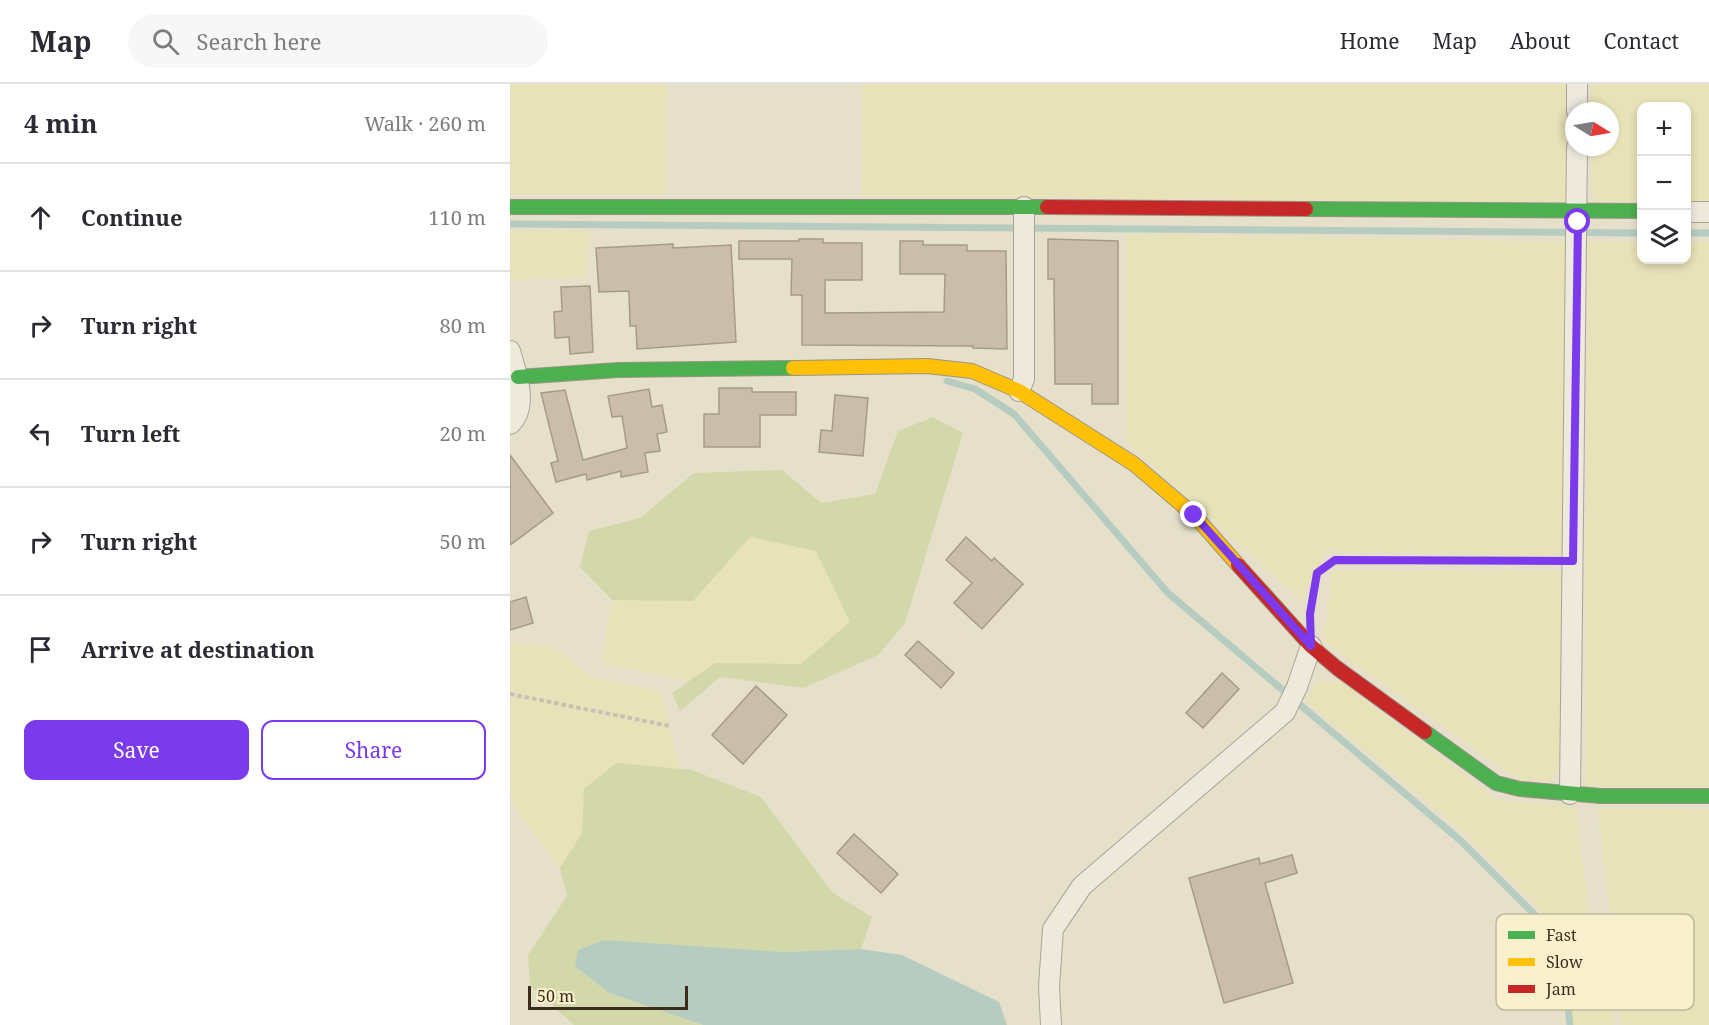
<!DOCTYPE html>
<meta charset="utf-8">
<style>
:root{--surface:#fff;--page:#f7f7f7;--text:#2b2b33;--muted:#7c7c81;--line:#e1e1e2;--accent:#7c3aed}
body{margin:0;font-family:"Noto Serif",serif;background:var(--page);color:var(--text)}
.controls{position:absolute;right:18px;top:18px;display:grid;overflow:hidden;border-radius:12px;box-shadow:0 3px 9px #0003}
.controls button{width:54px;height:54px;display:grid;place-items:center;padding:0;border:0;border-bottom:2px solid var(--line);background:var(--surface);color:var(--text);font:30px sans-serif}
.compass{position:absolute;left:1055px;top:18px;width:54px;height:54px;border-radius:50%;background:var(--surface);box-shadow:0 3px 9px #0003;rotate:101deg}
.scale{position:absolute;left:18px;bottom:15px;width:160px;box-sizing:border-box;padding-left:6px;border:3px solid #3a2d1b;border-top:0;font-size:16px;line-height:21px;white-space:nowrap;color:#3a2d1b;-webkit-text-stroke:4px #f9f0ce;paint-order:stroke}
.stop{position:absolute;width:18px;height:18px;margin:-14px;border:4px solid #7c3aed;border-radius:50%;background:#fff}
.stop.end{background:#7c3aed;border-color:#fff;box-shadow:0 2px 6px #0008}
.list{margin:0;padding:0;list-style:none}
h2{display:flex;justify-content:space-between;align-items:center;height:78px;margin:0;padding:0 24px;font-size:26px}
h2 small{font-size:20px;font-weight:400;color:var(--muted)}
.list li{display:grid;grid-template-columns:39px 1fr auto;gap:18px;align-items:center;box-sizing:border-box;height:108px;padding:0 24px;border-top:2px solid var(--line)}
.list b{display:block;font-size:22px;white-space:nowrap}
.list em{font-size:20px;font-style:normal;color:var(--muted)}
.actions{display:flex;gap:12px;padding:18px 24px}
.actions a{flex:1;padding:14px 0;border:2px solid var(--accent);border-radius:12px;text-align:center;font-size:21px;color:var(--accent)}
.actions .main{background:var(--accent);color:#fff}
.icon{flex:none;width:33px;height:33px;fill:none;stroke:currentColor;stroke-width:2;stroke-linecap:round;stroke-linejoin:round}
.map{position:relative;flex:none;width:1199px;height:941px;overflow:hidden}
header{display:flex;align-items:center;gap:36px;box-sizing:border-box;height:84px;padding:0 30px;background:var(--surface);border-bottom:2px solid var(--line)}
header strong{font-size:28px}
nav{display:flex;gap:33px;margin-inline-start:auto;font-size:21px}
.search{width:420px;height:54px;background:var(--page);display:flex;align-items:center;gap:15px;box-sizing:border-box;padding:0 21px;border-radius:33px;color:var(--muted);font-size:22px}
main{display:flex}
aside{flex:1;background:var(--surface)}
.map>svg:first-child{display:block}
.farmland{fill:#e8e2b8}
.green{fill:#d3d8aa}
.water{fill:#b6ccc0}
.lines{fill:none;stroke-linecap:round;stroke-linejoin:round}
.stream{stroke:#b6ccc0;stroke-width:7}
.building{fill:#cabeaa;stroke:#a69b89;stroke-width:1.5}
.street-casing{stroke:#aba493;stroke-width:22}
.fast-casing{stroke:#9a9484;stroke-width:16}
.slow-casing{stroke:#9a9484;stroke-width:16}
.jam-casing{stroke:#9a9484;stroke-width:16}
.path{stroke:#c6c1b3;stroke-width:4;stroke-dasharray:4.5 3;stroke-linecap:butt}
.street{stroke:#ede9dd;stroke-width:20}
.fast{stroke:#4caf50;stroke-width:14}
.slow{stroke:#ffc107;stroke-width:14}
.jam{stroke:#c62828;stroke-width:14}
.route{stroke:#7c3aed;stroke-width:8}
.key{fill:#f9f0ce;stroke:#c0b698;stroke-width:1.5}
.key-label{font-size:16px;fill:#3a2d1b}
</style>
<header>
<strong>Map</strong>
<div class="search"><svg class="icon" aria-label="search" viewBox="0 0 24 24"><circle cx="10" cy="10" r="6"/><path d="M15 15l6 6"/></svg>Search here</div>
<nav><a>Home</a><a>Map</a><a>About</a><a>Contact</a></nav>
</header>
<main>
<aside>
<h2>4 min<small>Walk · 260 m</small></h2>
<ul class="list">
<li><svg class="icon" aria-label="ahead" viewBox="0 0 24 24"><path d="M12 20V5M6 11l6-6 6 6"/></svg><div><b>Continue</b></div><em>110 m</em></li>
<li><svg class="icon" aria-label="right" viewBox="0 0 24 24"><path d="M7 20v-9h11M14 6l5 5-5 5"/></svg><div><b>Turn right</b></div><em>80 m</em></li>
<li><svg class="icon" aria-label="left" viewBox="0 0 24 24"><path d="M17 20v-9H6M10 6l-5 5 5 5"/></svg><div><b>Turn left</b></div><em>20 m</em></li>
<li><svg class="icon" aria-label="right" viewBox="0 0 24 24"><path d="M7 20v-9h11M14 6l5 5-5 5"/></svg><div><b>Turn right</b></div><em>50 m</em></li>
<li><svg class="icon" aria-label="arrive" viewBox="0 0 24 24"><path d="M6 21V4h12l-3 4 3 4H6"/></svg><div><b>Arrive at destination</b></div></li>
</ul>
<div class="actions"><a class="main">Save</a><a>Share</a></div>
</aside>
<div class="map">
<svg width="1199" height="941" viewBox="0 0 1199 941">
<rect width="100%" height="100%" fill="#e6e0ca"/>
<!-- farmland -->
<g class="farmland">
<path d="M0,0h158l-1,110h-157z"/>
<path d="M353,0h707l-1,118 -707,-6z"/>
<path d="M1082,0h117v118h-22l-1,-96h-44l-1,96 -48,-1 -1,-54h18v-36h-18z"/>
<path d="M0,147h80l-5,46 -75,3z"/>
<path d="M617,150l441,8 -7,313 -235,-4 -24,50 -176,-159z"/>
<path d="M1078,157l53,1 1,18h44l1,-18h22v545l-124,-1z"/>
<path d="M240,453l66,14 35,71 -50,42 -85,-1 -28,18 -87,-18 11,-63 81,1z"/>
<path d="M822,487h230l1,192 -12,18 -35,-3 -192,-136z"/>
<path d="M0,559l44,4 38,31 70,14 17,77 -63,-6 -32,26 -2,44 -22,35 -45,-60 -5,-18z"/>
<path d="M805,598h26l156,118 79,7 20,162h13l6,56h-41l-13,-94 -100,-101 -155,-129z"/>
<path d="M1088,724l111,1v216h-87z"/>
</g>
<!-- green -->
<g class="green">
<path d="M423,333l30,16 -58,190 -27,32 -74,33 -84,-11 -40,34 -8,-18 43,-30 86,1 49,-42 -34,-71 -66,-14 -57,64 -81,-1 -32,-33 9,-36 51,-13 54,-45 88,-3 39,33 54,-9 23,-63z"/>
<path d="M106,679l76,7 69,27 72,96 39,24 -11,32 -79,3 -173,41 94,32h-129l-44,-39 -2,-31 39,-59 -7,-28 22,-35 2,-44z"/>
</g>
<!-- water -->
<path class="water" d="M94,856l178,12 79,-3 41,6 97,47 8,23h-304l-94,-32 -34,-27 3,-16z"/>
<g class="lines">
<!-- stream -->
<g class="stream">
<path d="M0,140l1132,9"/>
<path d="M1176,149h23"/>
<path d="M437,297l28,8 39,25 154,179 293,248 83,83 12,20 8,25 6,56"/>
</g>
</g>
<!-- building -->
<g class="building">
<path d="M289,155h24v4h39v37h-37v33l119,-1 1,-38h-45v-33h23v4h44v6h39l1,98 -34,-1v-2l-171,-1v-50h-11l1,-36h-53v-18h60z"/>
<path d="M538,155l70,2v163h-26v-20h-37l-1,-105h-6z"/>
<path d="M163,160v4l58,-3 5,97 -99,7 -1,-23h-6l-1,-35 -30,1 -3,-44z"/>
<path d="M80,202l3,66 -23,2 -1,-17 -14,1 -1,-26 8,-1 -1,-24z"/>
<path d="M209,304h33v4h44v23h-36v32h-56v-33h15z"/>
<path d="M139,305l3,18 10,-2 5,27 -10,2 3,17 -15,2 3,19 -27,5v-6l-34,9 -1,-6 -30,8 -5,-19 7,-2 -17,-68 24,-3 18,70 44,-12 -5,-32 -10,1 -4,-21z"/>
<path d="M325,311l33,3 -5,58 -44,-4 2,-22 11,1z"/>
<path d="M0,371l43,58 -43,32z"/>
<path d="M456,453l26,24 2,-3 29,26 -41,45 -28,-26 18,-20 -26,-23z"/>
<path d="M16,513l7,26 -23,7v-28z"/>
<path d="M408,557l36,32 -13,15 -36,-33z"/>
<path d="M712,589l17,16 -36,39 -17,-15z"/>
<path d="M246,602l31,29 -44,49 -31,-29z"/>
<path d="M344,750l44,40 -17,19 -44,-40z"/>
<path d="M782,771l5,18 -32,10 28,100 -69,20 -35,-125 70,-20 1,6z"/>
</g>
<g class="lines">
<!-- street casing -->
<g class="street-casing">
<g id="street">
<path d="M1067,0v27"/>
<path d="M1176,128h23"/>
<path d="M0,267c6,22 19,55 0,73"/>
<path d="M509,307l5,-12v-172"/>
<path d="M1060,710l7,-647"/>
<path d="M541,941l-2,-39 4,-57 29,-43 203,-174 12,-25 14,-41"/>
</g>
</g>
<!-- fast casing -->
<g class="fast-casing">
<g id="fast">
<path d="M0,123h537"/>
<path d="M796,125l336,2"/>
<path d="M8,293l100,-7 175,-2"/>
<path d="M915,648l71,51 24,6 81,7h108"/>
</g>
</g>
<!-- slow casing -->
<g class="slow-casing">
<path id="slow" d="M283,284l134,-2 45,5 47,20 115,73 60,51 44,50"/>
</g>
<!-- jam casing -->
<g class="jam-casing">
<g id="jam">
<path d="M537,123l259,2"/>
<path d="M728,481l73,81 26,22 88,64"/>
</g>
</g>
<!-- path -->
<g class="path">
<path d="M801,524l7,-35 17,-13 220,1"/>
<path d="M0,610l160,32"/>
</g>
<!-- street -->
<use href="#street" class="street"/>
<!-- fast -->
<use href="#fast" class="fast"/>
<!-- slow -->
<use href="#slow" class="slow"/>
<!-- jam -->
<use href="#jam" class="jam"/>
</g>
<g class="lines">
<!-- route -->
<path class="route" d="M684,431l117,131 -1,-32 7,-41 18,-13 238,1 5,-339"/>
</g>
<!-- legend -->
<rect x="986" y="830" width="198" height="96" rx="9" class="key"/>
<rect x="998" y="847" width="27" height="8" fill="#4caf50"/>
<rect x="998" y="874" width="27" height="8" fill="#ffc107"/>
<rect x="998" y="901" width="27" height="8" fill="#c62828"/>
<g class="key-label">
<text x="1036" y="857">Fast</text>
<text x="1036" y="884">Slow</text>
<text x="1036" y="911">Jam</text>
</g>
</svg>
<div class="controls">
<button>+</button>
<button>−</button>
<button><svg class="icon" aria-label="layers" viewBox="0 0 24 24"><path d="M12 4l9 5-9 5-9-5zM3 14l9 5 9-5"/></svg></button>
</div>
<svg class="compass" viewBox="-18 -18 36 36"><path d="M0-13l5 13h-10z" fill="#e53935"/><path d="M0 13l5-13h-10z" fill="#7c7c81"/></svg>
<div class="scale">50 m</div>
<div class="stop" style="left:1068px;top:138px"></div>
<div class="stop end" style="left:684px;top:431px"></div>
</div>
</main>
